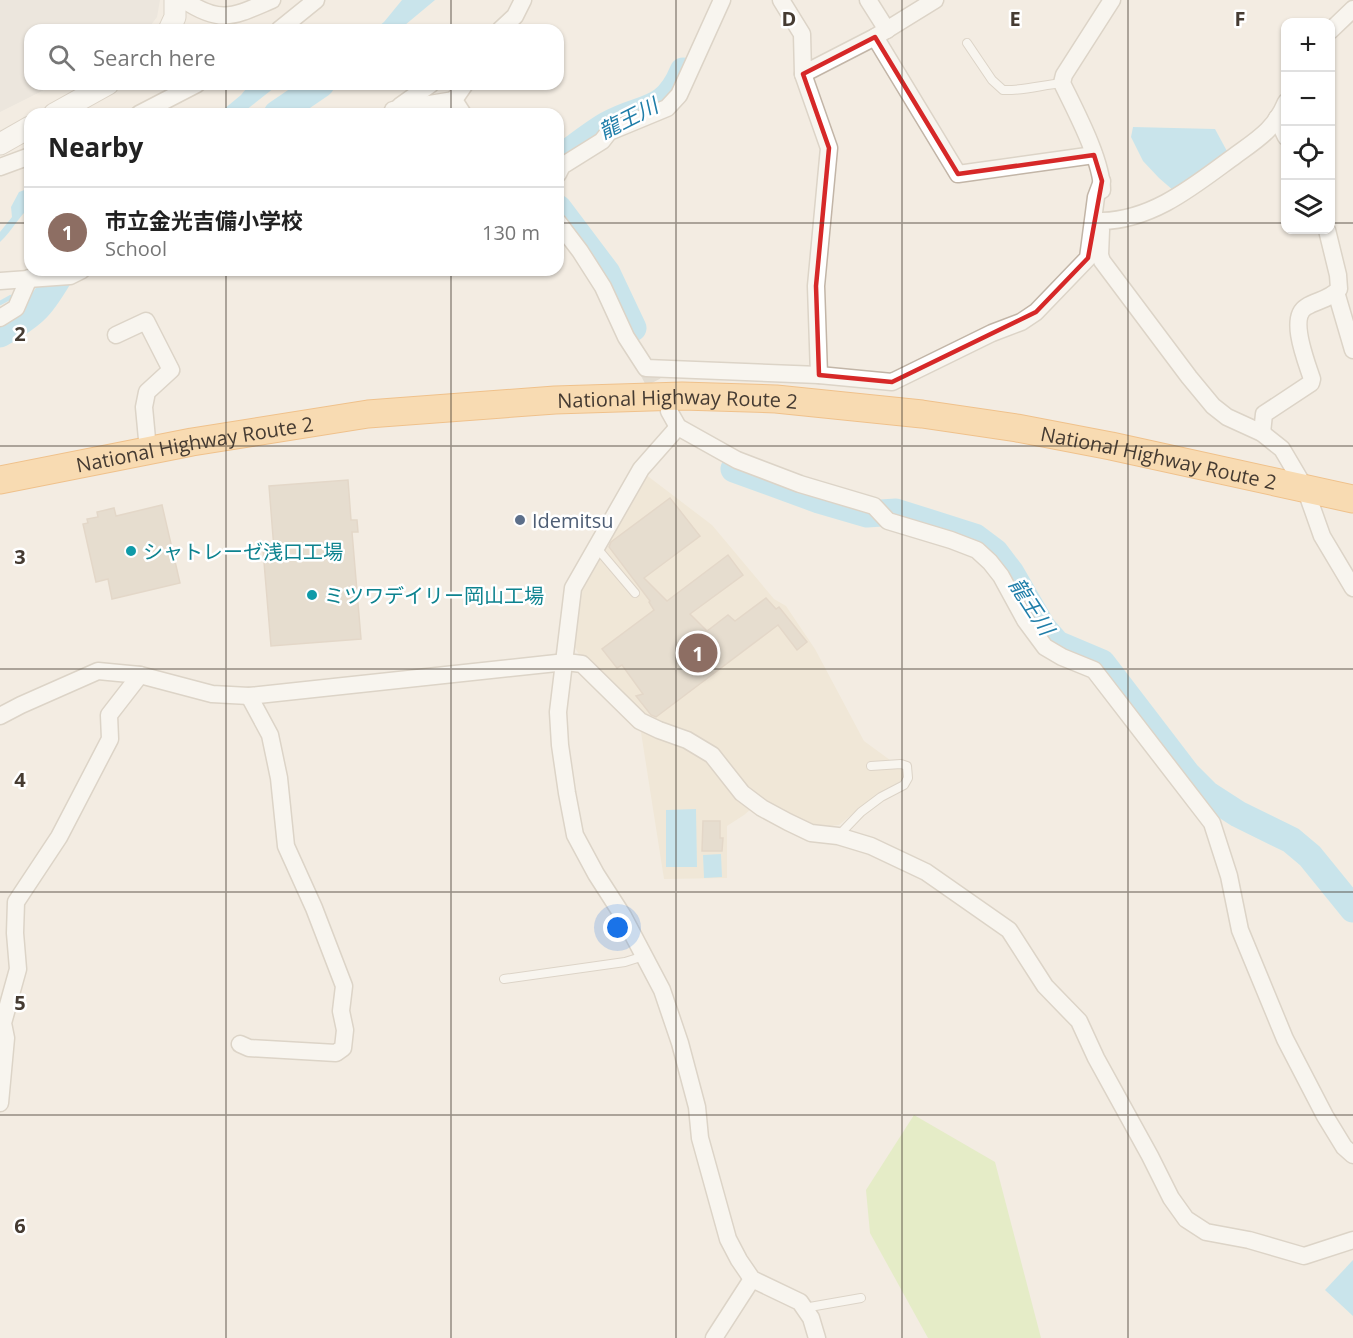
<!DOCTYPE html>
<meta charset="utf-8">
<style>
:root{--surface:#fff;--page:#f6f6f6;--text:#222;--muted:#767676;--line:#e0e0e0;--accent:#1a73e8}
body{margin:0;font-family:"Open Sans","Noto Sans JP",sans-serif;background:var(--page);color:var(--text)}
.controls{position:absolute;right:18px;top:18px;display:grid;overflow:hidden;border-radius:12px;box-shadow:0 2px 4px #0004}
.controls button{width:54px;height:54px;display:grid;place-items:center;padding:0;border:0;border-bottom:2px solid var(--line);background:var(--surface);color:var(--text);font:30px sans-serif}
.you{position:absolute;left:618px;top:928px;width:21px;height:21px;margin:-15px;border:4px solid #fff;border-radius:50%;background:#1a73e8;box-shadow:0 0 0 9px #1a73e833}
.badge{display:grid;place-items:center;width:39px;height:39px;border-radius:50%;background:var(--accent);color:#fff;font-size:20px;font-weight:700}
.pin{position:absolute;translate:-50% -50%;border:3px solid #fff;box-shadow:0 2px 6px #0006}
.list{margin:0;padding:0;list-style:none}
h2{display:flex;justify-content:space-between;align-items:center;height:78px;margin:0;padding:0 24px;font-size:26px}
h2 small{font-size:20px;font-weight:400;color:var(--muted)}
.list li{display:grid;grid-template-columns:39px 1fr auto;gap:18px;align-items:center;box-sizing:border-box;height:90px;padding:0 24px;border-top:2px solid var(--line)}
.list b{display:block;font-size:22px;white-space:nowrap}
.list p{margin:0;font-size:20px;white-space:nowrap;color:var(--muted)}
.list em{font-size:20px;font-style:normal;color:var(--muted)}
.icon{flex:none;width:33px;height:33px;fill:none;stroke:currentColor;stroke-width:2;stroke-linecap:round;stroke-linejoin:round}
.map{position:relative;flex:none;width:1353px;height:1338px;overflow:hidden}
.search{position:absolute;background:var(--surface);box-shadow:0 2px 4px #0004;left:24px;top:24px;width:540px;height:66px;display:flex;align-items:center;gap:15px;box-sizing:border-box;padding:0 21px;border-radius:18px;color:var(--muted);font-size:22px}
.panel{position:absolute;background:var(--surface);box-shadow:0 2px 4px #0004;left:24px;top:108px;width:540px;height:168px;border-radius:18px}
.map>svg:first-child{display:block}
.industrial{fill:#e4ddd7}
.education{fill:#eee0ca}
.green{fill:#d4eca6}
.water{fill:#97daf7}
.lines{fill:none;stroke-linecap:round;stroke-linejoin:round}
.stream{stroke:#97daf7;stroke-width:4.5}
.river{stroke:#97daf7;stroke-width:27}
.building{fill:#d8c9b9;stroke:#d1bda9;stroke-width:1.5}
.minor-tunnel{stroke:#d0c9bf;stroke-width:16;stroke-dasharray:16 8;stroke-linecap:butt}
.service-casing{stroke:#c2b5a7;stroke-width:10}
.minor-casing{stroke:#c2b5a7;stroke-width:19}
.tertiary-casing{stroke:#c2b5a7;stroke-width:23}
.trunk-casing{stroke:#ec8c23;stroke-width:29}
.service{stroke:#fff;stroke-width:8}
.minor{stroke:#fff;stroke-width:16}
.tertiary{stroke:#fff;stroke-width:21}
.trunk{stroke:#ffc678;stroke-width:27}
.marked{fill:none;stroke:#d62828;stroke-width:4.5;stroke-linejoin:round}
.grid{fill:none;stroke:#453b32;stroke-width:1.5;stroke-opacity:0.55}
.service-dot{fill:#5c6f8a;stroke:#fff;stroke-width:2}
.culture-dot{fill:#0f9aa8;stroke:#fff;stroke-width:2}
.labels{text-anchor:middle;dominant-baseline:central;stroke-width:5;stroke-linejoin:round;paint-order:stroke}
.street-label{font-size:20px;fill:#453b32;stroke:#fff}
.service-label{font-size:20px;fill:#4e5e75;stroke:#fff;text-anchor:start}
.culture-label{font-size:20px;fill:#0d838f;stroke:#fff;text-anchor:start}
.water-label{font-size:21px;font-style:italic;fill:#207ea9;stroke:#fff}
.grid-label{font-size:20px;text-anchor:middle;font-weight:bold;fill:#453b32;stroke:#fff;stroke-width:5;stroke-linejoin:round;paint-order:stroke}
</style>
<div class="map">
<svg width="1353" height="1338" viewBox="0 0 1353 1338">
<rect width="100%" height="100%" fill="#f3ece2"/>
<!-- industrial -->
<path class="industrial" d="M0,0h160l-3,17 -10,13h-117v54h26l-56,28z"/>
<!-- education -->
<g class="education">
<path d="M645,474l67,51 62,74 12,7 29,43 49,92 26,19 1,8h9l3,4 1,7 -36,22 -29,24 -25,3 -21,-9 -52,-34 -14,-21 -82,-45 -64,-61 -7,-12 5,-54z"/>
<path d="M640,726l60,29 51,54 -7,6 -17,11v52l-63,1z"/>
</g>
<!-- green -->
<path class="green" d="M914,1115l81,47 46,176h-113l-58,-105 -4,-43z"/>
<!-- water -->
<g class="water">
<path d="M402,0h33l-36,30h-25l10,-8z"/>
<path d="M250,84h29l-38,30h-23l23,-19z"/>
<path d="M1133,127l82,2 13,24 -54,38 -15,-13 -16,-17 -12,-24z"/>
<path d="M30,188v19c-11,9 -18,24 -30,35v-10l12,-15 -1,-10 8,-15z"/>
<path d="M696,809l1,58h-31v-57z"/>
<path d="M721,854l1,23 -18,1 -1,-23z"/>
<path d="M1353,1260v56l-28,-26z"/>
</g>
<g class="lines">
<!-- stream -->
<path class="stream" d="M0,303l11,-6"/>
<!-- river -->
<g class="river">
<path d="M277,114l44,-30"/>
<path d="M558,160c16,-12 32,-25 49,-35 34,-20 58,-10 76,-54"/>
<path d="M558,208l49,65 26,55"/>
<path d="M0,334c36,-20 42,-28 63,-64"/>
<path d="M734,469l85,31 48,14 29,-2 79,25 20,15 16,21 32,55 14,16 45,19 85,111 20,20 31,20 53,26 19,16 43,53"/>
</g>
</g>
<!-- building -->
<g class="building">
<path d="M348,480l3,40h6l1,12h-6l9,107 -90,7 -8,-96 11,-1 -5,-63z"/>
<path d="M670,498l30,38 -56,42 23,23 61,-46 15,20 -53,39 17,17 21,-16 7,6 31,-23 10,11 3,-2 28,35 -10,8 -19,-25 -122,92 -5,-2 -15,-19 7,-2 -21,-29 -5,3 -15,-19 52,-39 -5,-8 1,-1 -41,-54 2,-5z"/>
<path d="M162,505l18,78 -68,16 -4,-20 -12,3 -13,-58 5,-1 -1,-4 11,-2 -1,-5 17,-4 2,8z"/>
<path d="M703,821h17v17h3l-1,13h-20z"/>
</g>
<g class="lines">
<!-- minor-tunnel -->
<path class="minor-tunnel" d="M646,368l18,35"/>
<!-- service casing -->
<g class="service-casing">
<g id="service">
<path d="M967,43l25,37 11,10c20,1 39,-5 59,-7"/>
<path d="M596,547l39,46"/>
<path d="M838,836l23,-24 20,-15 23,-12 4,-7 -1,-12 -6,-2 -30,2"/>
<path d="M504,979l121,-17 19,-6"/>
<path d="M804,1308l57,-10"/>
</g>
</g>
<!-- minor casing -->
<g class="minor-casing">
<g id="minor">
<path d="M184,0c37,25 50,16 88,0"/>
<path d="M781,0l21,34 1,40 72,-37"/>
<path d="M868,0l19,30"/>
<path d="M935,0l-60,37 83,137 136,-19"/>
<path d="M279,30l37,-30"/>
<path d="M500,30l15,-14 8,-16"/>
<path d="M1330,31l23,-22"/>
<path d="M803,74l26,74 -13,138 3,89"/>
<path d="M400,106l31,-22"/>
<path d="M393,110l61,-10"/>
<path d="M139,114l58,-30"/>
<path d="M463,114l-9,-14 11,-16"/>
<path d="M1277,118l9,19"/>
<path d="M0,167l30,-11"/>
<path d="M558,174l4,-8 40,-25 7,-9 58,-24 12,-13 43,-95"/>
<path d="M1102,190c0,-30 -27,-80 -40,-107l2,-8 48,-75"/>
<path d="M1102,221c52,-1 94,-37 134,-66 22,-16 39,-26 50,-53"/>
<path d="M558,222l22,29 23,36 23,50 20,31 173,7 73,7 100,-49 29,-11 15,-10 52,-54 8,-61 6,-16"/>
<path d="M1101,230l-1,25 2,6 87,116 24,29 14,11 35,16 20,16 23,39 17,48 31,52"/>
<path d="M0,281l70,-5 12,-6"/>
<path d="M1336,292l17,58"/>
<path d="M0,318l16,-10 13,-30"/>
<path d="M116,335l30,-14 25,49 -24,22 -3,15 4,43"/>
<path d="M669,411l9,16 59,33 63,24 74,22 14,15 63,19 26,10 13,12 11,14 24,44 20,27 17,10 32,13 118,153 17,53 11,54 45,109 40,77 19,31 9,8"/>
<path d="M678,427l-37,42 -68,119 -15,124 2,33 7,48 8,42 21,39 27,42 39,74 18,53 17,64 3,31 28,101 11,21 13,19 48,23 11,16 6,20"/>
<path d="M1262,433l2,-19 47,-31 1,-4c-5,-16 -24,-61 -6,-72 11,-7 23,-7 33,-18l-1,-14 -11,-45"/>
<path d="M0,716l21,-11 77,-34 42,4 72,19 37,2 317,-34 16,2 58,57 19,9 28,10 25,15 30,38 20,15 26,14 23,11 27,3 33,10 55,26 83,58 36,56 34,35 17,37 54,98 21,42 15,21 20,13 43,8 55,16 49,-16"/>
<path d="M240,1044l9,4 87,5 7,-5 2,-18 -4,-19 3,-25 -30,-78 -28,-62 -7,-68 -9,-43 -21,-39"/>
<path d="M0,1103l6,-65 -3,-15 15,-54 -3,-36 1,-31 43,-65 51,-98 -1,-24 31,-40"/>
<path d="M714,1338l38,-59"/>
</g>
</g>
<!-- tertiary casing -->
<g class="tertiary-casing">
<g id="tertiary">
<path d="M169,30l6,-13v-17"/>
<path d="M54,114l54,-30"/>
<path d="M0,144l30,-17"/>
</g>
</g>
<!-- trunk casing -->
<g class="trunk-casing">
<g id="trunk">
<path id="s1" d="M0,480l192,-38 176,-28 187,-14 127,-4 94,3 146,15 95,14 94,18 242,53"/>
</g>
</g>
<!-- service -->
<use href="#service" class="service"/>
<!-- minor -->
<use href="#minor" class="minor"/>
<!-- tertiary -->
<use href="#tertiary" class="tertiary"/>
<!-- trunk -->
<use href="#trunk" class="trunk"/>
</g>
<!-- marked area -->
<path d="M0 0H1353V1338H0ZM875,37l83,137 136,-19 8,26 -14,77 -52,54 -144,70 -73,-7 -3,-89 13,-138 -26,-74z" fill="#f3ece2" fill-opacity=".55" fill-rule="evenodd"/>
<path class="marked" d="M875,37l83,137 136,-19 8,26 -14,77 -52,54 -144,70 -73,-7 -3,-89 13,-138 -26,-74z"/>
<!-- grid -->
<path class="grid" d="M226,0v30M451,0v30M676,0v1338M902,0v1338M1128,0v1338M226,84v30M451,84v30M0,223h30M558,223h728M1330,223h23M226,270v1068M451,270v1068M0,446h1353M0,669h1353M0,892h1353M0,1115h1353"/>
<!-- markers -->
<circle class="service-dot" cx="520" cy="520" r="6"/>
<g class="culture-dot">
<circle cx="131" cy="551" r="6"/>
<circle cx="312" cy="595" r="6"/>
</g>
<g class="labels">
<!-- street labels -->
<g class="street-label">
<text stroke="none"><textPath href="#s1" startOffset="684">National Highway Route 2</textPath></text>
<text stroke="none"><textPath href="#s1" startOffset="198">National Highway Route 2</textPath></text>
<text stroke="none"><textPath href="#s1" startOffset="1170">National Highway Route 2</textPath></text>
</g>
<!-- service labels -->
<g class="service-label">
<text x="532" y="520">Idemitsu</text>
</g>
<!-- culture labels -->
<g class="culture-label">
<text x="143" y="551">シャトレーゼ浅口工場</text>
<text x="324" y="595">ミツワデイリー岡山工場</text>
</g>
<!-- water labels -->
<g class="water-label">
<text transform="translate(628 118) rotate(-27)">龍王川</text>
<text transform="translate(1032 606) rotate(57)">龍王川</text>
</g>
</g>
<g class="grid-label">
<text x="789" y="26">D</text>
<text x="1015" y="26">E</text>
<text x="1240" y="26">F</text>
<text x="20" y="341">2</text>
<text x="20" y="564">3</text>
<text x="20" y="787">4</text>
<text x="20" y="1010">5</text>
<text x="20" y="1233">6</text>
</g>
</svg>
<div class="controls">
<button>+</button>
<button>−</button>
<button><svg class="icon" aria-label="locate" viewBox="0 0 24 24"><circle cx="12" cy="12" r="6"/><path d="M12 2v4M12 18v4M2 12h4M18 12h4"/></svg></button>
<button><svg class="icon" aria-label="layers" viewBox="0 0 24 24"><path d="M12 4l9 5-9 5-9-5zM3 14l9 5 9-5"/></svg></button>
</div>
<div class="you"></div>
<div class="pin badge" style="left:698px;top:653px;background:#8d6e63">1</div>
<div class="search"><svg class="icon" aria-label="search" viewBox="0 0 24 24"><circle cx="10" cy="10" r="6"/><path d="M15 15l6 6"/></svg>Search here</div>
<section class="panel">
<h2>Nearby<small></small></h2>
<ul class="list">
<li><span class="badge" style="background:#8d6e63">1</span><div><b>市立金光吉備小学校</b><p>School</p></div><em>130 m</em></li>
</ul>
</section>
</div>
